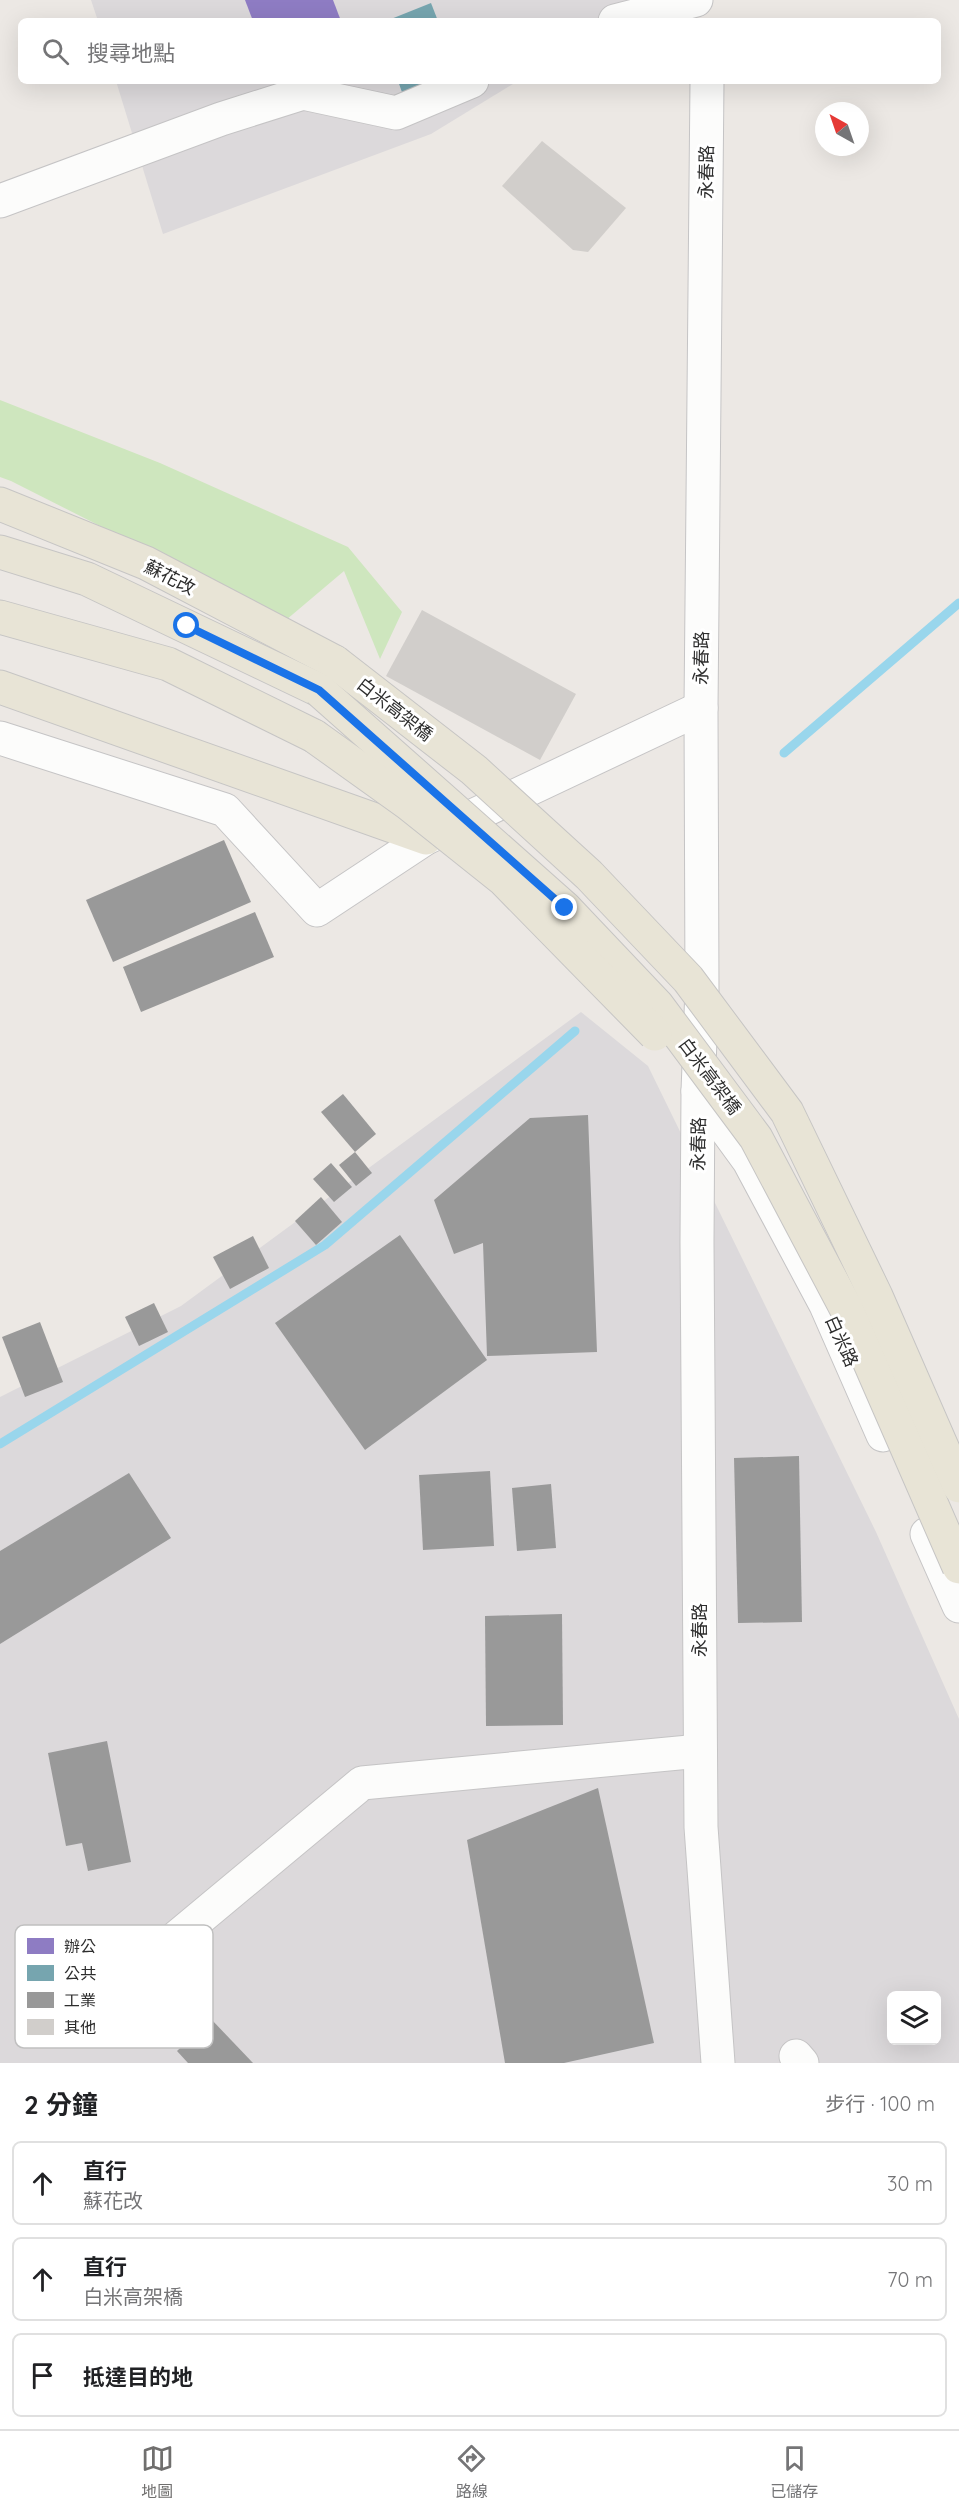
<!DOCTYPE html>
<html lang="zh-TW">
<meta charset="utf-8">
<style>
:root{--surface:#fff;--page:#f6f6f6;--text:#202124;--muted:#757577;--line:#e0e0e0;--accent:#706f6e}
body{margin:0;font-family:Quicksand,"Noto Sans TC",sans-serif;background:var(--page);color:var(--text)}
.controls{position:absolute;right:18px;bottom:18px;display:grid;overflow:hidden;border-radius:9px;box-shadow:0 6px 24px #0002}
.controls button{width:54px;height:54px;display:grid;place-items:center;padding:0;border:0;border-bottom:2px solid var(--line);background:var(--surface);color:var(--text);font:30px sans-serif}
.compass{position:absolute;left:815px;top:102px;width:54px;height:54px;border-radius:50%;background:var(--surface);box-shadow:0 6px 24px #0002;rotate:320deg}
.stop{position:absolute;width:18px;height:18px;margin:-14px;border:4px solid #1a73e8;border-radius:50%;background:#fff}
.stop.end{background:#1a73e8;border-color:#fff;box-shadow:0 2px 6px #0008}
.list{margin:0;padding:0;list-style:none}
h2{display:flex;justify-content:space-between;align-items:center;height:78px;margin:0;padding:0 24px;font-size:26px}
h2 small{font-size:20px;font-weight:400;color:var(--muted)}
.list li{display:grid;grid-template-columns:39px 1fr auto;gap:18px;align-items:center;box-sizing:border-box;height:84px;margin:0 12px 12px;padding:0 12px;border:2px solid var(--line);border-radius:9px}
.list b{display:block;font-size:22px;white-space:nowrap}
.list p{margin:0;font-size:20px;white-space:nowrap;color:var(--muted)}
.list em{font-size:20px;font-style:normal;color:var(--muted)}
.icon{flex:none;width:33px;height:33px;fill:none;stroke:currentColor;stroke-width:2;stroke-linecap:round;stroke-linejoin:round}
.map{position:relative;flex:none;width:959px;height:2063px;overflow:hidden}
.search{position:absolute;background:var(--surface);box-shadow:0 6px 24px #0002;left:18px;right:18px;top:18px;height:66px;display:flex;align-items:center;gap:15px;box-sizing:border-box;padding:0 21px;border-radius:9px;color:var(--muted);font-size:22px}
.sheet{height:366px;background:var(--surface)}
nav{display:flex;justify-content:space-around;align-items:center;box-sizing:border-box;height:84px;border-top:2px solid var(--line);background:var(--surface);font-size:16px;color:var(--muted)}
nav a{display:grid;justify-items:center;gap:3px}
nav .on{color:var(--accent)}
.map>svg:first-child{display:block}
.industrial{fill:#dcd9db;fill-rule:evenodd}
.green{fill:#cee6be}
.offices{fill:#8e7cc3}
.public{fill:#76a5af}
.industry{fill:#999}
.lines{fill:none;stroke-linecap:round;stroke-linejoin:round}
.stream{stroke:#99d6ec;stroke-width:9}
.building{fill:#d1cecb}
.minor-casing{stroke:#c5c4c5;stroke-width:35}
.major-casing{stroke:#c6c5c4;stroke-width:35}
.minor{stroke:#fcfcfb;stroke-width:33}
.major{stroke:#e8e4d6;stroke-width:33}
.major-bridge-casing{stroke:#c6c5c4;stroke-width:35;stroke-linecap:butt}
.major-bridge{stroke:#e8e4d6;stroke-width:33}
.route{stroke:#1a73e8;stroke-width:8}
.labels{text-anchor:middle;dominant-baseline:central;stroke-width:6;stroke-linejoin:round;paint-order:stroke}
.street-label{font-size:18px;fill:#2e2e2e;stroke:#fff}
.key{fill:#fff;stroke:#c0c0c0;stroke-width:1.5}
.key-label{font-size:16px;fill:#2e2e2e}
</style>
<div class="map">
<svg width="959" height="2063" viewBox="0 0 959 2063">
<rect width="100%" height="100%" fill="#ece8e4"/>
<!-- industrial -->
<g class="industrial">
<path d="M91,0h568l1,21h-562z"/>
<path d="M116,81h402l-87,53 -268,100z"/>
<path d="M581,1012l67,54 228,466 83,187v344h-959v-666l181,-91zM892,1996h44v44h-44z"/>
</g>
<!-- green -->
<path class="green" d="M0,400l160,63 188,84 54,65 -22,47 -36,-88 -58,49 -275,-139 -11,-4z"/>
<!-- offices -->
<path class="offices" d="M245,0h88l8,21h-88z"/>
<!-- public -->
<g class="public">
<path d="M431,3l7,18h-52z"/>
<path d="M398,81h40l-35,14z"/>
</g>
<!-- industry -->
<g class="industry">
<path d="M224,840l27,62 -138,60 -27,-62z"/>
<path d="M255,912l19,45 -133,55 -18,-45z"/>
<path d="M343,1094l33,40 -21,18 -34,-40z"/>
<path d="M588,1115l9,237 -110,4 -4,-113 -29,11 -20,-54 96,-82z"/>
<path d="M355,1152l17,21 -16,13 -17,-21z"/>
<path d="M331,1163l21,24 -18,15 -21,-23z"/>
<path d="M321,1197l21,25 -26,23 -21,-24z"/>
<path d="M400,1235l87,125 -122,90 -90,-127z"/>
<path d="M253,1236l16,32 -39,21 -17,-32z"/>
<path d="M154,1303l14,29 -29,14 -14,-29z"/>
<path d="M40,1322l23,60 -38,15 -23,-60z"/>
<path d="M799,1456l3,166 -64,1 -4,-165z"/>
<path d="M490,1471l4,75 -71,4 -4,-75z"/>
<path d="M129,1473l42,65 -171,106v-93z"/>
<path d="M551,1484l5,64 -39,3 -5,-63z"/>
<path d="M562,1614l1,111 -77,1 -1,-110z"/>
<path d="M107,1741l24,121 -43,9 -6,-28 -16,3 -18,-93z"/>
<path d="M598,1788l56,255 -90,20h-59l-38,-223z"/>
<path d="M211,2019l42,44h-65l-11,-12z"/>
</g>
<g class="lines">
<!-- stream -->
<g class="stream">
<path d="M784,753l175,-150"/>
<path d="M0,1444l325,-199 250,-214"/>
</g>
</g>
<!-- building -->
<g class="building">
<path d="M542,141l84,67 -38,44 -15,-2 -71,-64z"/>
<path d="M422,610l154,84 -36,66 -154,-84z"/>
</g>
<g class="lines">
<!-- minor casing -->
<g class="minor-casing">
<g id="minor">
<path d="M615,21l81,-21"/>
<path d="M707,81l-6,627 1,281 -4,102 -1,151 4,585 17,236"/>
<path d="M0,201l221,-82 82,-26 93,20 76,-32"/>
<path d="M0,738l225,72 92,100 109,-72 275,-130"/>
<path d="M698,1091l51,70 77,144 57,130"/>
<path d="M927,1534l32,72"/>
<path d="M129,1977l233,-194 338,-32"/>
<path d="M796,2056l6,7"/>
</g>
</g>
<!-- major casing -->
<g class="major-casing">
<g id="major">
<path d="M0,504l146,59 189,99"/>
<path d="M0,552l87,27 232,111"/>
<path d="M0,617l168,47 146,72"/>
<path d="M0,687l426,151"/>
</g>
</g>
<!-- minor -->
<use href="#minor" class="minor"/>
<!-- major -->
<use href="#major" class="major"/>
<!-- major-bridge casing -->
<g class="major-bridge-casing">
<g id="major-bridge">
<path d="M335,662l139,108 115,105 99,104 99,133 89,184 83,190"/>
<path d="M319,690l246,218 92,97 99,133 90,170 113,259"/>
<path d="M314,736l95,68 94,75 152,155"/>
</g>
</g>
<!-- major-bridge -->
<use href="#major-bridge" class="major-bridge"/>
</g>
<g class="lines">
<!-- route -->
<path class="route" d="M187,626l132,64 246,218"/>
</g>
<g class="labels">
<!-- street labels -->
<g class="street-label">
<text transform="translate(706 172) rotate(-89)">永春路</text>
<text transform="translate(170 577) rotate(27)">蘇花改</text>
<text transform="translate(701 658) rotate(-89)">永春路</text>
<text transform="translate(395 709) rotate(38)">白米高架橋</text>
<text transform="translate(710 1076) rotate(53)">白米高架橋</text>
<text transform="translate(698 1144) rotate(-89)">永春路</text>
<text transform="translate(842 1341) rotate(66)">白米路</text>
<text transform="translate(699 1630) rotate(-90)">永春路</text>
</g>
</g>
<!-- legend -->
<rect x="15" y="1925" width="198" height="123" rx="9" class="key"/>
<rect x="27" y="1938" width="27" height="16" fill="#8e7cc3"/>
<rect x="27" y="1965" width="27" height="16" fill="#76a5af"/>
<rect x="27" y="1992" width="27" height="16" fill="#999"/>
<rect x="27" y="2019" width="27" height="16" fill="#d1cecb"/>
<g class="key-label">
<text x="64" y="1952">辦公</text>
<text x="64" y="1979">公共</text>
<text x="64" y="2006">工業</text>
<text x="64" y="2033">其他</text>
</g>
</svg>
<div class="controls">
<button><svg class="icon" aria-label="layers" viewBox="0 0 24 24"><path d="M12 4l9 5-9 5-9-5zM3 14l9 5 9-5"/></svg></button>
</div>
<svg class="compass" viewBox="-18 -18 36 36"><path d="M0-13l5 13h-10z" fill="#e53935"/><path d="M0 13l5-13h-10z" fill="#757577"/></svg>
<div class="stop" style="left:187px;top:626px"></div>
<div class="stop end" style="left:565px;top:908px"></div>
<div class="search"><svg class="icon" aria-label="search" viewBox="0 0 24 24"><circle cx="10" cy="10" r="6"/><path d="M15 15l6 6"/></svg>搜尋地點</div>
</div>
<section class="sheet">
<h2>2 分鐘<small>步行 · 100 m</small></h2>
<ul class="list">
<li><svg class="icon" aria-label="ahead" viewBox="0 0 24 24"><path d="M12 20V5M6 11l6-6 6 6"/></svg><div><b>直行</b><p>蘇花改</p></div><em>30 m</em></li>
<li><svg class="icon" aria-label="ahead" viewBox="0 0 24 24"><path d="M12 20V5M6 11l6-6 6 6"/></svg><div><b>直行</b><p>白米高架橋</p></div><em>70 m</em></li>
<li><svg class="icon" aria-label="arrive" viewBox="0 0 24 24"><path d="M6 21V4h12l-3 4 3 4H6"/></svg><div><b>抵達目的地</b></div></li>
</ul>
</section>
<nav>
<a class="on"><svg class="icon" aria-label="map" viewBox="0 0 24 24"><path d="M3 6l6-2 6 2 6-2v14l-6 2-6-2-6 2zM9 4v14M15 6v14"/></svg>地圖</a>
<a><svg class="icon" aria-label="directions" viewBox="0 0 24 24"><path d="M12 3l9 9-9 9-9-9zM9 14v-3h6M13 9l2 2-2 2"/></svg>路線</a>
<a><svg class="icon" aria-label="saved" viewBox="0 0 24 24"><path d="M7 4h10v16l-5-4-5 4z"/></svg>已儲存</a>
</nav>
